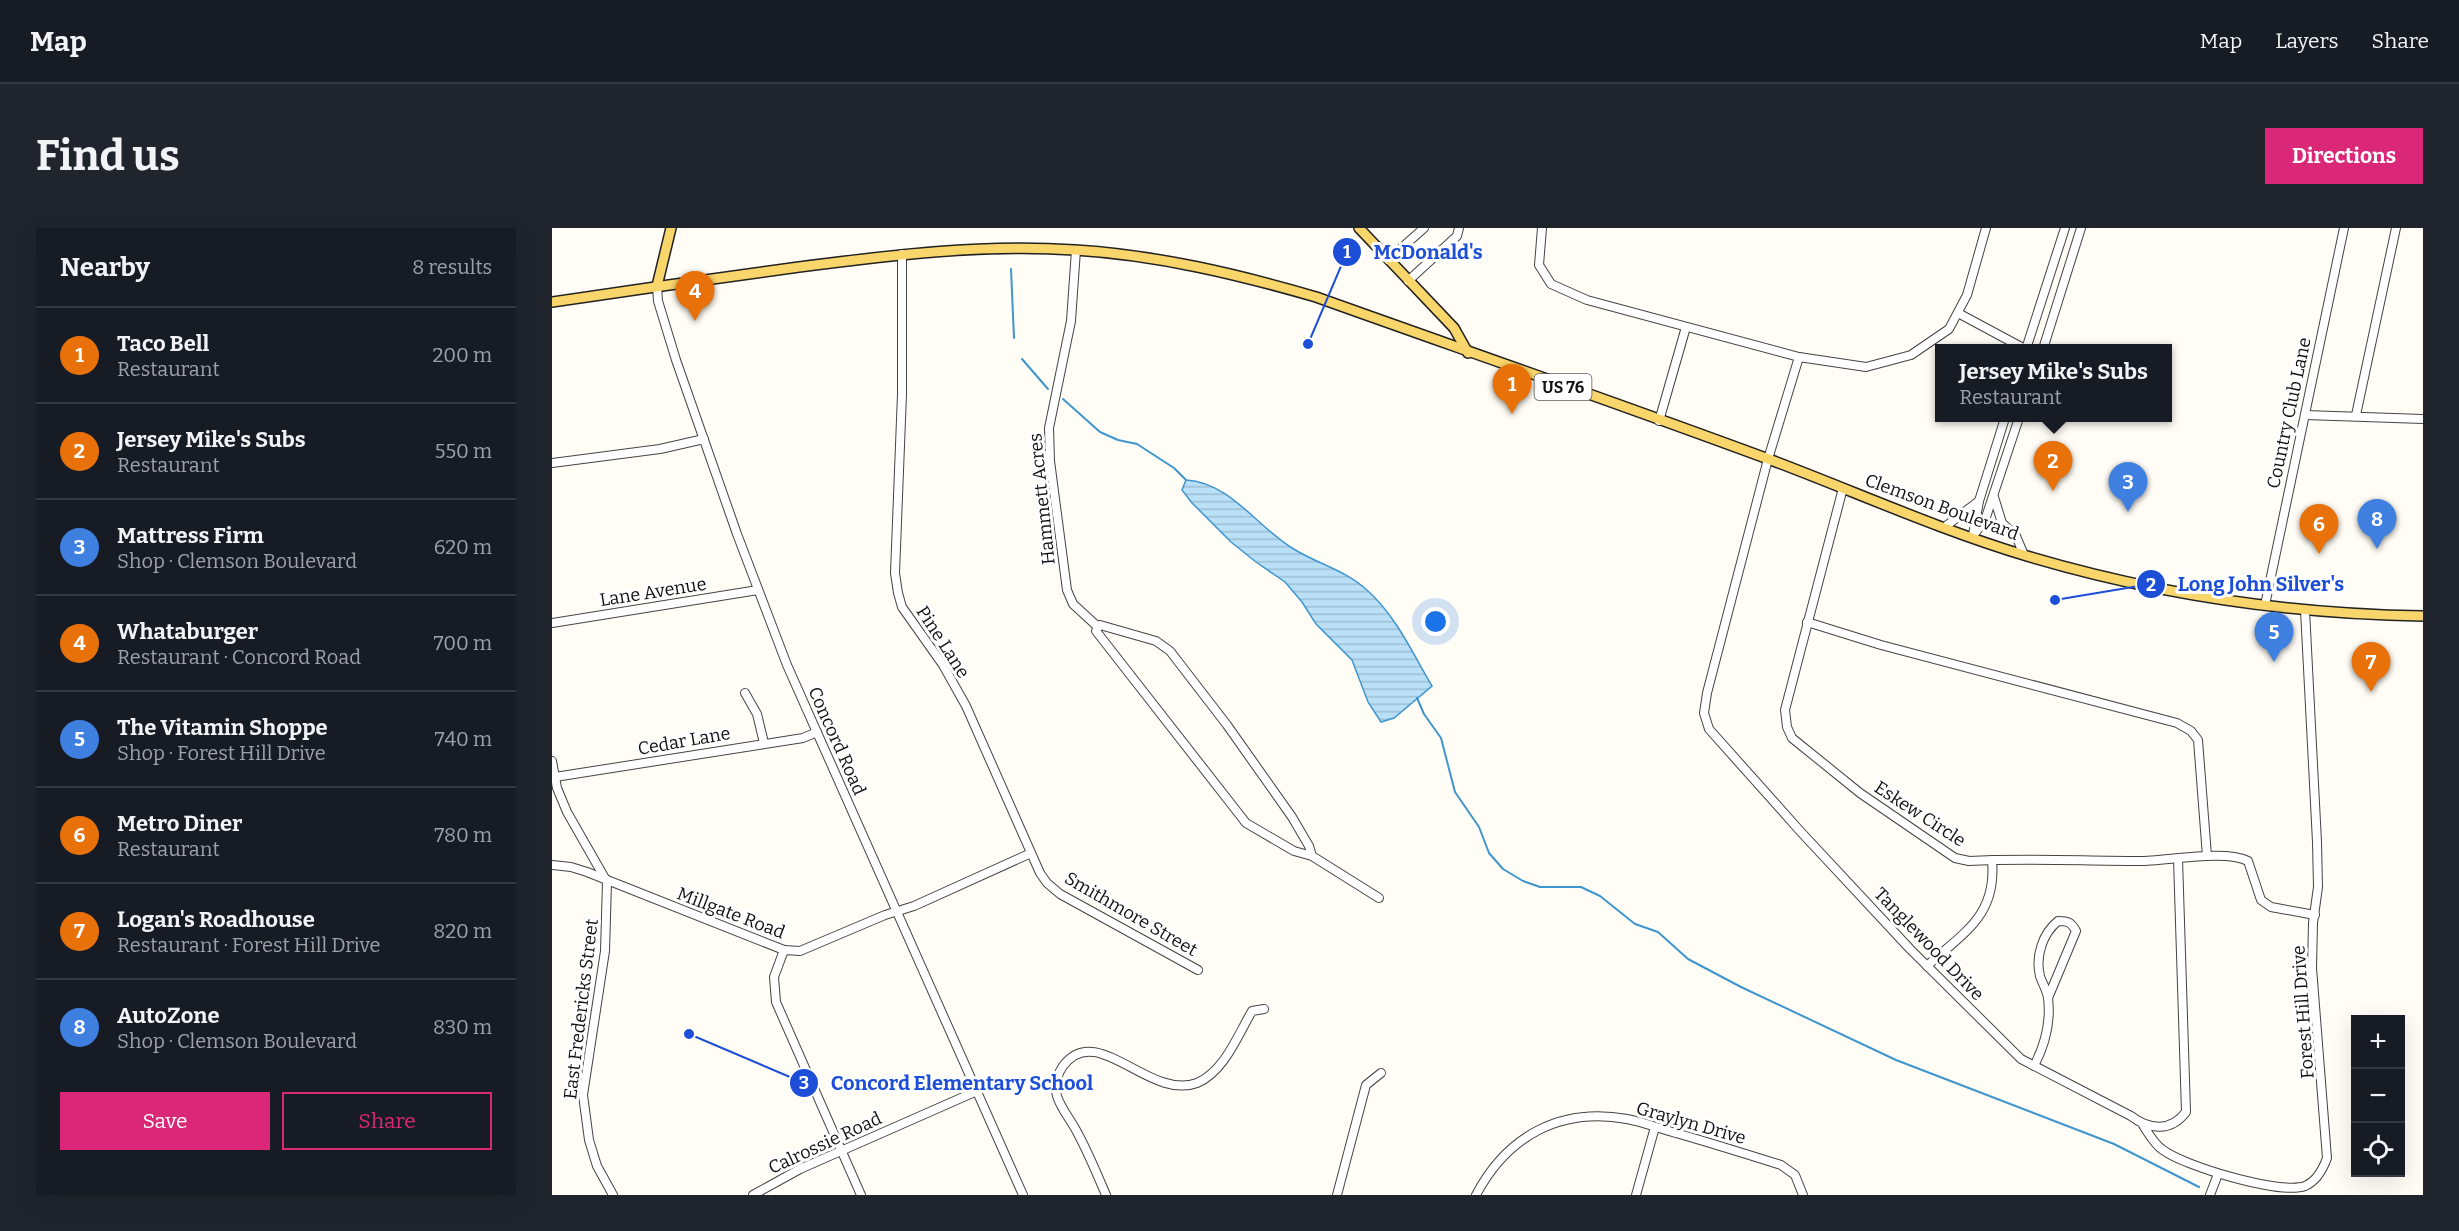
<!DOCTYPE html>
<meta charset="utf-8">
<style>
:root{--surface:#171b24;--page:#20242c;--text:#f1f3f6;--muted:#9ea1a6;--line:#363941;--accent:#db2777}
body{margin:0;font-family:Bitter,serif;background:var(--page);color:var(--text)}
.controls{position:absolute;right:18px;bottom:18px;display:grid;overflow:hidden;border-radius:0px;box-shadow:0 6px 24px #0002}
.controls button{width:54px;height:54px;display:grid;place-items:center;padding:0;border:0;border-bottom:2px solid var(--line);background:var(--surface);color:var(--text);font:30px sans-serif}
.you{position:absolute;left:884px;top:394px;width:21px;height:21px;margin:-15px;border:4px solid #fff;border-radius:50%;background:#1a73e8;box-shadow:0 0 0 9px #1a73e833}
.badge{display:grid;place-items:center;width:39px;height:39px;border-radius:50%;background:var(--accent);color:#fff;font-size:20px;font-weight:700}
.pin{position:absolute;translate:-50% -50px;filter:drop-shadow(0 2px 3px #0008)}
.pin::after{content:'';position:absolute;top:32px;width:21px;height:18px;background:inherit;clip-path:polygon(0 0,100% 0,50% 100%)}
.popup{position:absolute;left:1383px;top:116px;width:237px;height:78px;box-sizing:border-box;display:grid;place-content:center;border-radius:0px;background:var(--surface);filter:drop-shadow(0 2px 4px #0005);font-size:20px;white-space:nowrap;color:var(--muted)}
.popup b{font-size:22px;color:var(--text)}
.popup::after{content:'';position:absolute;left:50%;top:100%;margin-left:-12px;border:12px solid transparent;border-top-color:var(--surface)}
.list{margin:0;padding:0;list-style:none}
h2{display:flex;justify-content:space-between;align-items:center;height:78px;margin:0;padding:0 24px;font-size:26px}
h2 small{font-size:20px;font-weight:400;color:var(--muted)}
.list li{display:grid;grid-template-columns:39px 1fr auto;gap:18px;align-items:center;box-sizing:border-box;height:96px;padding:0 24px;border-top:2px solid var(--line)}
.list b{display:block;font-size:22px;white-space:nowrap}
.list p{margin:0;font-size:20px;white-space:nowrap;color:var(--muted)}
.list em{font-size:20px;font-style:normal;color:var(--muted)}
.actions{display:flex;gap:12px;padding:18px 24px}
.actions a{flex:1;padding:14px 0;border:2px solid var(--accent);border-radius:0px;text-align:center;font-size:21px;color:var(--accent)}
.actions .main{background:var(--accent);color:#fff}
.icon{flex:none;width:33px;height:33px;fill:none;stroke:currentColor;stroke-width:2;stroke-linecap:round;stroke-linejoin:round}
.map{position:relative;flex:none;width:1871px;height:967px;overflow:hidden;border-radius:0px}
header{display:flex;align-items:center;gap:36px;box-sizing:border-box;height:84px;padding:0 30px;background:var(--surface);border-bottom:2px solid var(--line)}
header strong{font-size:28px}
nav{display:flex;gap:33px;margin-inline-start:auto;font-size:21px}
.intro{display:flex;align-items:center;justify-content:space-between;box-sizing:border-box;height:144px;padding:0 36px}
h1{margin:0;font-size:42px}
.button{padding:15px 27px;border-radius:0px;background:var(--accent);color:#fff;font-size:21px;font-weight:700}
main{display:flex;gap:36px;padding:0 36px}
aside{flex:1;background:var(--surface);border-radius:0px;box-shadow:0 6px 24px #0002}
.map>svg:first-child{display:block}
.water{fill:url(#water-rules);stroke:#3f96cf;stroke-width:1.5}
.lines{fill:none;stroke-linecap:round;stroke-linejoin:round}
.stream{stroke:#3f96cf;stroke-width:2}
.minor-casing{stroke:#444;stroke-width:10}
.major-casing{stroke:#222;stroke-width:12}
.minor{stroke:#fff;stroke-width:8}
.major{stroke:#f9d66b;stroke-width:9}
.labels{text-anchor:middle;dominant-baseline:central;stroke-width:6;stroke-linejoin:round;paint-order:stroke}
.shield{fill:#fff;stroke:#585858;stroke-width:1.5}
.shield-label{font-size:16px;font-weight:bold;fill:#111}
.street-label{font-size:18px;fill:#111;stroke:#fff}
.leader{fill:none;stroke:#1d4ed8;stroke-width:2}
.callout-dot{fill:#1d4ed8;stroke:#fff;stroke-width:2}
.mark-label{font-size:18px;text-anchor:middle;font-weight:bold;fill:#fff}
.callout-label{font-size:20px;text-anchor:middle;font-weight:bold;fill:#1d4ed8;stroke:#fff;stroke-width:6;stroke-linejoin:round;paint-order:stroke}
</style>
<header>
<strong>Map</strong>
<nav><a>Map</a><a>Layers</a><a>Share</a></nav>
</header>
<div class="intro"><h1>Find us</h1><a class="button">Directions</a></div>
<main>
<aside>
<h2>Nearby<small>8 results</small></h2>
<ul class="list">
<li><span class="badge" style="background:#e8710a">1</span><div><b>Taco Bell</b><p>Restaurant</p></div><em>200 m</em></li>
<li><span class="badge" style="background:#e8710a">2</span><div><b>Jersey Mike's Subs</b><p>Restaurant</p></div><em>550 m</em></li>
<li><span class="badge" style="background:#3f7fe0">3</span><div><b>Mattress Firm</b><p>Shop · Clemson Boulevard</p></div><em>620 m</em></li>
<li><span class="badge" style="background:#e8710a">4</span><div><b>Whataburger</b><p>Restaurant · Concord Road</p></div><em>700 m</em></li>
<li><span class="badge" style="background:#3f7fe0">5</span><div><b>The Vitamin Shoppe</b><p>Shop · Forest Hill Drive</p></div><em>740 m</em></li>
<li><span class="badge" style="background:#e8710a">6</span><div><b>Metro Diner</b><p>Restaurant</p></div><em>780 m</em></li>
<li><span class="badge" style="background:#e8710a">7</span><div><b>Logan's Roadhouse</b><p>Restaurant · Forest Hill Drive</p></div><em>820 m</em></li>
<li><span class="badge" style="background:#3f7fe0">8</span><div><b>AutoZone</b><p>Shop · Clemson Boulevard</p></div><em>830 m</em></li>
</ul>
<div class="actions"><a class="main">Save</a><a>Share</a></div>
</aside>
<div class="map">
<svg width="1871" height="967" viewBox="0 0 1871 967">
<defs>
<pattern id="water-rules" width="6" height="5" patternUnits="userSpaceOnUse" patternTransform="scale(1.5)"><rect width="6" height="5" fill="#b9e0f7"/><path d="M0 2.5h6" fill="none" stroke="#9ebfd3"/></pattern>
</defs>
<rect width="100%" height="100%" fill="#fffdf5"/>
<!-- water -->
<path class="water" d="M634,252c45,3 70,46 106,68 25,16 54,22 76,43 28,25 45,63 64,95l-38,32 -13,4 -13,-20 -16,-42 -36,-36 -14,-22 -17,-20 -29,-20 -25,-20 -39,-39 -10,-13z"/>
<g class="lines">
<!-- stream -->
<g class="stream">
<path d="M459,41l3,69"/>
<path d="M470,131l26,30"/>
<path d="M511,171l37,33 18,8 19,4 37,24 12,12"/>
<path d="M865,470l7,16 17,24 14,54 24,35 10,26 14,16 20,12 17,6h41l19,9 35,28 23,8 30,27 53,28 155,73 218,84 85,43"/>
</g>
<!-- minor casing -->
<g class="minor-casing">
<g id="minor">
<path d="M990,0l-3,37 12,19 36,16 212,57 67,10 45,-12 38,-26 18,-34 19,-67"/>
<path d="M524,22l-5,71 -22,107 1,33 17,129 6,14 25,23"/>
<path d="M350,26v140l-7,179 3,20 4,14 41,58 23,41 74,167 7,10 13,11 138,76"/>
<path d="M836,32l36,-32"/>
<path d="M856,53l49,-45 2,-8"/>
<path d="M105,58l1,15 18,59 61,174 50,131 236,530"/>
<path d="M1406,85l67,36"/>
<path d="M1474,121l39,-121"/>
<path d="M1491,121l38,-121"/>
<path d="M1247,129l-31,102 -61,234 -3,20 5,16 91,102 110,118 111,110 110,57c18,14 40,16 55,-4l-8,-253"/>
<path d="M1753,187l118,4"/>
<path d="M1804,187l40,-187"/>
<path d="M1107,193l27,-94"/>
<path d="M0,235l108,-14 44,-10"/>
<path d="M1291,260l-58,222 2,17 5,11 68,55 95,65 14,3c56,-3 113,0 170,0 28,0 87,-12 109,0l13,39 10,7 44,8"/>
<path d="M1442,269l8,26 14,13 8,19"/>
<path d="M1394,298l33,-25"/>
<path d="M1421,307l6,-34 26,-83"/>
<path d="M1420,309l13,-17 34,-102"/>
<path d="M1713,377l79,-377"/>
<path d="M1255,394l74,23 296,78 14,8 7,9 9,116"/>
<path d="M0,395l206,-33"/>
<path d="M193,465l12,21 7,29"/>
<path d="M0,533l5,27 10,24 40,70 -2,69 -22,144 6,45 8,26 16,29"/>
<path d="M3,549l248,-39 14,-6"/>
<path d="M760,628l-3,-10 -17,-29 -65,-92 -57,-74 -14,-10 -56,-16 -2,2 -2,4 150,192 48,28 18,5 67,42"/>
<path d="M0,637l19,2 16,5 197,78 16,1 85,-36 29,-9 115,-52"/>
<path d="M232,722l-10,27 2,25 85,193"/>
<path d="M1375,738c37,-34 70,-50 65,-106"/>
<path d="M1482,838c11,-21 17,-44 14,-68 -1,-8 -6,-15 -8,-22 -5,-20 3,-43 18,-55 10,0 13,1 18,10l-28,67"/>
<path d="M1591,897c5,8 12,20 20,25 21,16 117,45 142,36 12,-5 18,-17 22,-28l-15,-190 1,-45 5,-36 -1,-45 -12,-232"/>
<path d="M201,967l47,-26 177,-78"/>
<path d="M554,967c-9,-21 -18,-43 -29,-63 -6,-12 -16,-23 -20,-36 -3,-10 0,-21 6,-30 34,-46 86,35 134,17 27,-11 41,-48 55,-72l12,-2"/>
<path d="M785,967l29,-110 15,-12"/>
<path d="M924,967c31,-59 84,-88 151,-76 17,3 33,10 49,14 35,10 70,21 105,32l14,10 8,20"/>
<path d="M1084,967l19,-68"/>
<path d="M1658,967l8,-21"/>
</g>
</g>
<!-- major casing -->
<g class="major-casing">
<g id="major">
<path d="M807,0l95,100 14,25"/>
<path d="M105,58l14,-58"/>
<path d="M0,74c82,-12 165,-24 247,-35 94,-12 181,-23 276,-17 82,5 162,24 241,47 151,54 304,107 455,163 85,32 169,70 256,96 128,38 262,58 396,60"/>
</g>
</g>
<!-- minor -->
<use href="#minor" class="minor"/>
<!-- major -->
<use href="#major" class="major"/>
</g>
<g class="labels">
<!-- shield labels -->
<rect class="shield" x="982.5" y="146" width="57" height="26" rx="4.5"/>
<g class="shield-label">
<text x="1011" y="159">US 76</text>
</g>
<!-- street labels -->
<g class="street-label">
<text transform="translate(1737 185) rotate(-78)">Country Club Lane</text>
<text transform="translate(490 271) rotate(-96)">Hammett Acres</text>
<text transform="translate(1390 279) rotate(20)">Clemson Boulevard</text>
<text transform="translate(101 364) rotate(-9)">Lane Avenue</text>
<text transform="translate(391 414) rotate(57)">Pine Lane</text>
<text transform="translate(132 513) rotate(-10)">Cedar Lane</text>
<text transform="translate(285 513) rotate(66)">Concord Road</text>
<text transform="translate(1368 586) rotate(33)">Eskew Circle</text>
<text transform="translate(179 685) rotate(21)">Millgate Road</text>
<text transform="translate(579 686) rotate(30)">Smithmore Street</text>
<text transform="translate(1377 716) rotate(46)">Tanglewood Drive</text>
<text transform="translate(29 781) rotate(-83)">East Fredericks Street</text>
<text transform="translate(1751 784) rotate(-94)">Forest Hill Drive</text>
<text transform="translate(1139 895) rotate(16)">Graylyn Drive</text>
<text transform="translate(273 915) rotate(-25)">Calrossie Road</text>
</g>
</g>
<!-- callouts -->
<path class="leader" d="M756 116L795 24M1503 372L1599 356M137 806L252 855"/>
<g class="callout-dot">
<circle cx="756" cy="116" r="6"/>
<circle cx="1503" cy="372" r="6"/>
<circle cx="137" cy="806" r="6"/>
<circle cx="795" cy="24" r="15"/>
<circle cx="1599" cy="356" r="15"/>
<circle cx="252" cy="855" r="15"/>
</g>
<g class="mark-label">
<text x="795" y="30">1</text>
<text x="1599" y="363">2</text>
<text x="252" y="861">3</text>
</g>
<g class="callout-label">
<text x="876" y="31">McDonald's</text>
<text x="1709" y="363">Long John Silver's</text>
<text x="410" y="862">Concord Elementary School</text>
</g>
</svg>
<div class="controls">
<button>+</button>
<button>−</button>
<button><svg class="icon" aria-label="locate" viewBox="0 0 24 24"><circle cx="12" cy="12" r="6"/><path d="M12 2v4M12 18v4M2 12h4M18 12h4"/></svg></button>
</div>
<div class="you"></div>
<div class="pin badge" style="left:960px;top:186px;background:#e8710a">1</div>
<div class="pin badge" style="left:1501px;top:263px;background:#e8710a">2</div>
<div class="popup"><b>Jersey Mike's Subs</b>Restaurant</div>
<div class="pin badge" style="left:1576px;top:284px;background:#3f7fe0">3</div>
<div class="pin badge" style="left:143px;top:93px;background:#e8710a">4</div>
<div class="pin badge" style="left:1722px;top:434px;background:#3f7fe0">5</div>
<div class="pin badge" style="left:1767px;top:326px;background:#e8710a">6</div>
<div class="pin badge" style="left:1819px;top:464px;background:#e8710a">7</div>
<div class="pin badge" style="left:1825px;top:321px;background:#3f7fe0">8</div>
</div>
</main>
